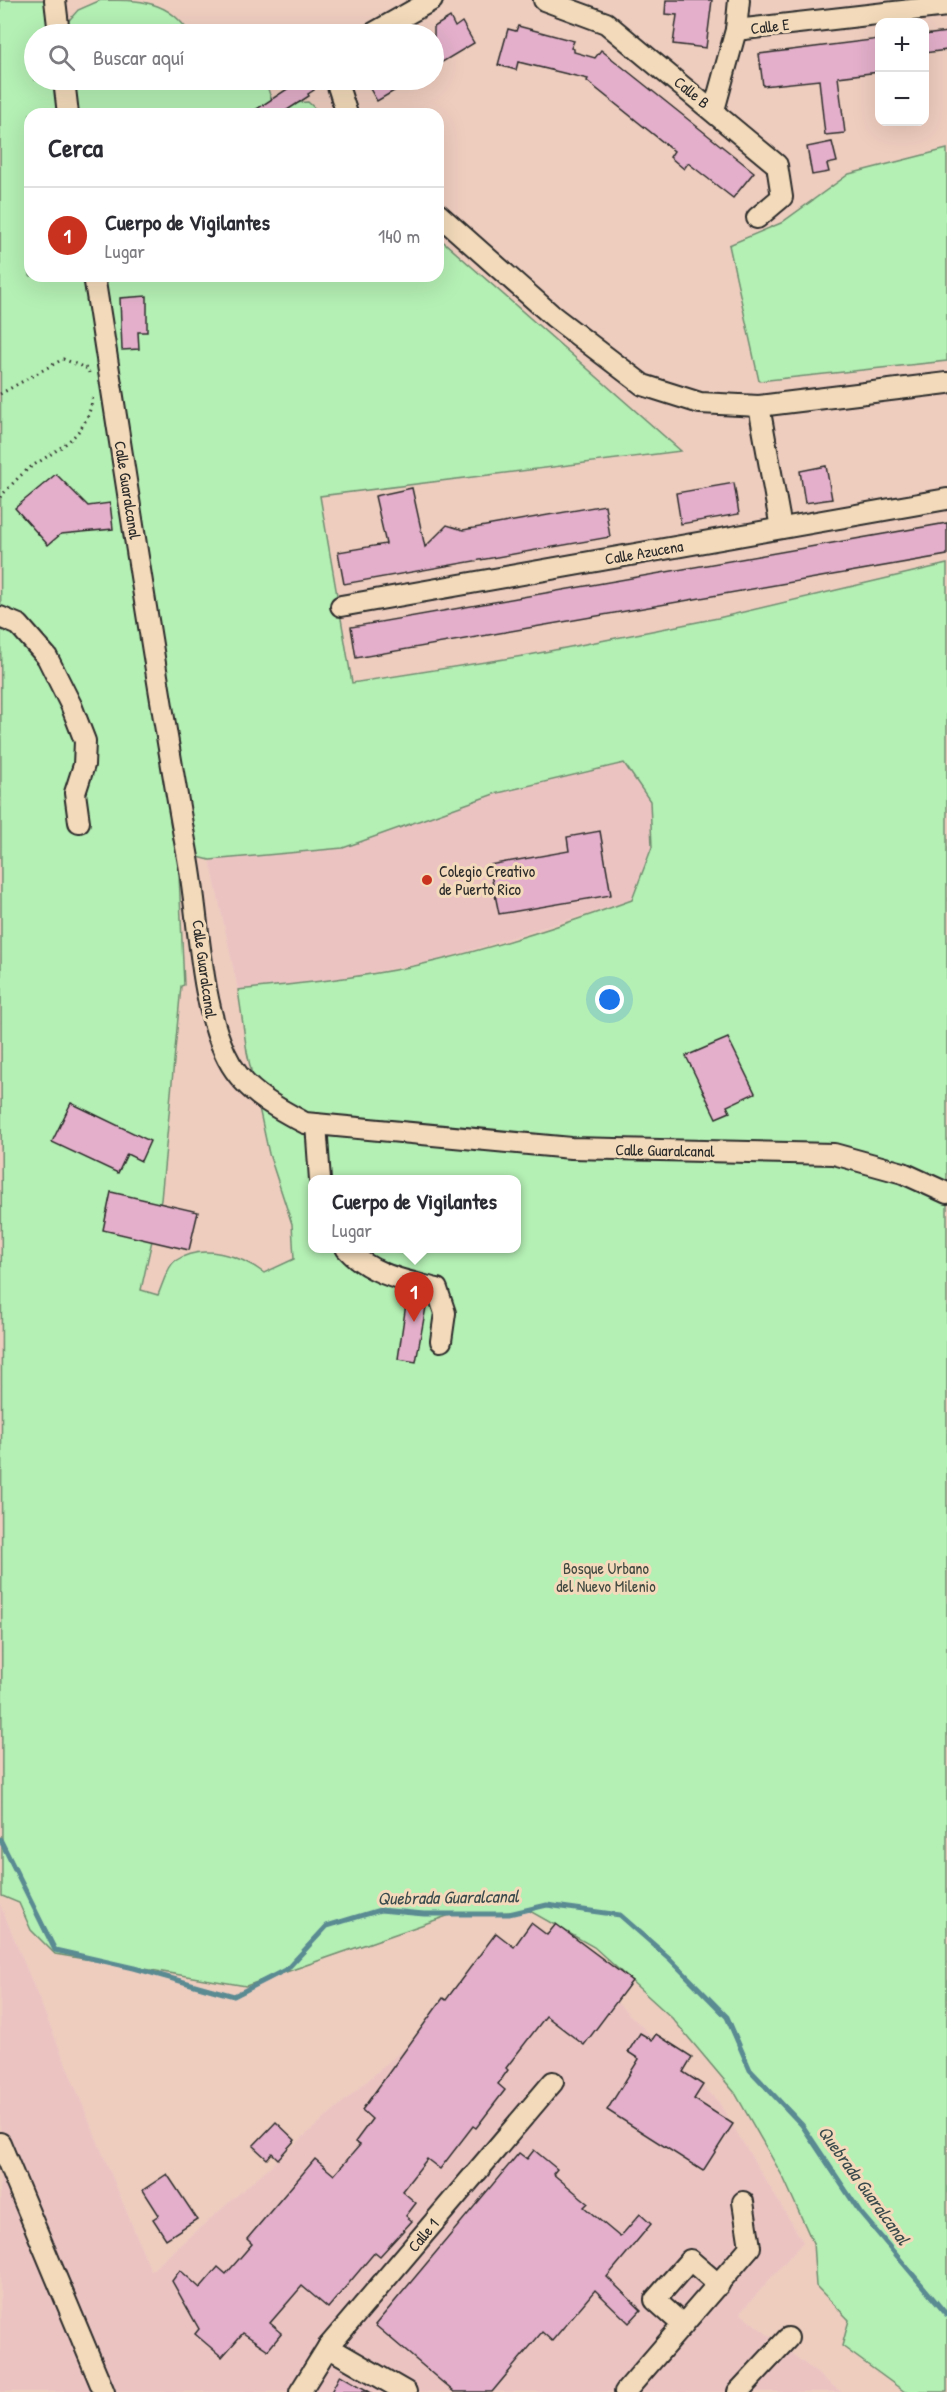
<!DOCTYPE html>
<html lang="es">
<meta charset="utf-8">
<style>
:root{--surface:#fff;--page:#f7f7f7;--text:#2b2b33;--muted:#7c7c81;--line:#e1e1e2;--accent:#c8321e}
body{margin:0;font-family:"Patrick Hand",sans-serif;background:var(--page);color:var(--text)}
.controls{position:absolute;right:18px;top:18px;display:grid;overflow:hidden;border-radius:12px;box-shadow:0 6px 24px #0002}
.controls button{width:54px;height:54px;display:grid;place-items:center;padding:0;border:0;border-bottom:2px solid var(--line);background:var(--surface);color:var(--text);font:30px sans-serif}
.you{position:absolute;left:610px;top:1000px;width:21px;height:21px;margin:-15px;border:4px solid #fff;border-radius:50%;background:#1a73e8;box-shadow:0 0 0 9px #1a73e833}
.badge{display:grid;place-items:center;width:39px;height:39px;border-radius:50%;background:var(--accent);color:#fff;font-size:20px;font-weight:700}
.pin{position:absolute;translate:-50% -50px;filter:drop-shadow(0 2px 3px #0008)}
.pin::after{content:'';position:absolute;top:32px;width:21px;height:18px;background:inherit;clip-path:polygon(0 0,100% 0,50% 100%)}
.popup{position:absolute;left:308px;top:1175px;width:213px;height:78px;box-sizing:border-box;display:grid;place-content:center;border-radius:12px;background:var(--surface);filter:drop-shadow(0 2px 4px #0005);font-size:20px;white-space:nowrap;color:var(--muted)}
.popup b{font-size:22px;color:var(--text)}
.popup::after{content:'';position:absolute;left:50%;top:100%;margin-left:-12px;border:12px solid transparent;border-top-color:var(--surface)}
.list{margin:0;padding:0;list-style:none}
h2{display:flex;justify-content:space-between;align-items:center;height:78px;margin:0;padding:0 24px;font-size:26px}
h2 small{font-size:20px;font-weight:400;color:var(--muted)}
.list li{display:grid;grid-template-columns:39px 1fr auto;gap:18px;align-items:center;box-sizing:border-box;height:96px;padding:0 24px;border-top:2px solid var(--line)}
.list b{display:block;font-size:22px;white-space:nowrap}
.list p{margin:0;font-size:20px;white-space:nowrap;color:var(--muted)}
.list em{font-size:20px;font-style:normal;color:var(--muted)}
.icon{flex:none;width:33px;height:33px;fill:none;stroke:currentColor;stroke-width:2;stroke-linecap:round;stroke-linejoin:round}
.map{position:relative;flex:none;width:947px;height:2392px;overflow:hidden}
.search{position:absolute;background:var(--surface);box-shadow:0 6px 24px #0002;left:24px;top:24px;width:420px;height:66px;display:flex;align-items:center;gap:15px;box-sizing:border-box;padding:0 21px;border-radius:33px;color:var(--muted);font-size:22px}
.panel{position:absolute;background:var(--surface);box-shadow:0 6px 24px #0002;left:24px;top:108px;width:420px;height:174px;border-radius:18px}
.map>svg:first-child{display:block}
.built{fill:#ebc4c2}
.green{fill:#b4efb4;stroke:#708d70;stroke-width:1.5;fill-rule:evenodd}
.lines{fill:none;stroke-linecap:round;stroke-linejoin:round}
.stream{stroke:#5a8a92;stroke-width:5}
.building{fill:#e3afca;stroke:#2b2b2b;stroke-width:1.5}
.minor-casing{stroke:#2b2b2b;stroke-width:24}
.path{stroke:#2b2b2b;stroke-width:3;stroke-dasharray:1.5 4.5;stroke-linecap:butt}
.minor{stroke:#f2daba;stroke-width:20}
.poi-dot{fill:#c8321e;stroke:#f2daba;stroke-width:2}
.labels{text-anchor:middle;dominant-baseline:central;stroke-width:6;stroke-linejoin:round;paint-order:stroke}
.street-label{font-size:16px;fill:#2b2b2b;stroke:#f2daba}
.poi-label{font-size:16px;fill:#2b2b2b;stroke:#f2daba;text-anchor:start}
.park-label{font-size:16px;fill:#404840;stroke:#f2daba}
.water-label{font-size:18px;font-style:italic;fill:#3b4b4d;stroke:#f2daba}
</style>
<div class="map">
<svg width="947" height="2392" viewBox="0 0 947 2392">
<rect width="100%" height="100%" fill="#eecdbf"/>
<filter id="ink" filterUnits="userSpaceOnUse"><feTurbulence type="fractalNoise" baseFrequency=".0167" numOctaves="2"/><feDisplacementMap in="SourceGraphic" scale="12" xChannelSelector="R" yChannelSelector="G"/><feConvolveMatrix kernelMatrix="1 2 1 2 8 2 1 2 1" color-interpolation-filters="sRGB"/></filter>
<g filter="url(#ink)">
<!-- built -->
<g class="built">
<path d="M624,763l26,38 2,46 -20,53 -196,61 -111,20 -87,9 -28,-130 133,-12 151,-54z"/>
<path d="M0,1904l151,367 390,-343 177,173 85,141 -63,71 101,79h-841z"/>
</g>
<!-- green -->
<g class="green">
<path d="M0,0h48l5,34h-19v46h231l8,24 35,-2 13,12h-291v162h408v-39l243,214 -361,45 32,187 177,-28 189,-37 229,-54v1828h-42l-63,-46 7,-26 -33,-34 -3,-43 -29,-64 -49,-86 -63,-75 -78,-71 -64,-36 -80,4 -204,71 -191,-32 -24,-24 -12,-27 -17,-7zM624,763l26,38 2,46 -20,53c-63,23 -130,45 -196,61 -64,16 -132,22 -198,29l9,62 22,102 23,70 2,35 -30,14c-24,-18 -62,-30 -89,-12 -8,6 -13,25 -17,34l-17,-5 20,-90 20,-214 3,-1 -6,-133 32,8 133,-12 151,-54zM312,1180h204v68h-204z"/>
<path d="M101,0c39,0 68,0 89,34h-133l21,-24z"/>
<path d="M947,149v212l-188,20 -30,-136 52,-22 68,-49z"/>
</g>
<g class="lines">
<!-- stream -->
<path class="stream" d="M0,1839l55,111 79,18 100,28 53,-27 40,-43 53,-16 44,4h85l38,-9 73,10 49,43 58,59 23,53 52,55 58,87 87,103"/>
</g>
<!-- building -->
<g class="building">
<path d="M666,0h46l-6,48 -33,-4 4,-29 -12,-1z"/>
<path d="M450,17l5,10 7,-5 12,21 -40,24v-40z"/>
<path d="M518,26l56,15 -3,7 3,1v3l21,6 6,-8 153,122 -21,26 -45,-35 -4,6 -14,-12 4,-6 -87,-70 1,-2 -70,-17 -2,8 -18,-5 10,-36 8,2z"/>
<path d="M947,32v18l-23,3v-18z"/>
<path d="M879,39v33l-41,5 7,56 -20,2 -6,-55 -56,6 -4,-32z"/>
<path d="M301,80h6l7,10 -6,4 1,2 -28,18h-32z"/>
<path d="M365,80h48l-36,21z"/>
<path d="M832,142l5,20 -10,2 2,8 -17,3 -5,-28z"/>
<path d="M147,296v36h-9l1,17 -17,1 -2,-52z"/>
<path d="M826,466l6,33 -27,4 -5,-32z"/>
<path d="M56,474l32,32 22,-3 3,26 -52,5 -13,11 -33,-37z"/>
<path d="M734,483l5,31 -58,10 -5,-31z"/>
<path d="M412,488l13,59 22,-22 16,5 142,-25 5,32 -266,47 -6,-32 48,-8 -11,-48z"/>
<path d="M947,523v32l-591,103 -5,-31z"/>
<path d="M600,831l11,64 -112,19 -10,-49 80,-14 -2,-14z"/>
<path d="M728,1038l27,55 -28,13 3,6 -14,6 -30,-62z"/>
<path d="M71,1103l79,38 -9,20 -14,-7 -9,19 -66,-31z"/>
<path d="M111,1192l87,20 -9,38 -86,-20z"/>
<path d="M406,1304l20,3 -10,55 -18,-3z"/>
<path d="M531,1923l16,12 9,-11 76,57 -48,64 -38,-29 -40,52 2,2 -10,14 7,6 -29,38 -3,-2 -33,43 -13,-10 -25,32 14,12 -10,13 6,5 -32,35 -5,-4 -47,56 -26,-22 -32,37 12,10 -14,17 -25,-17 -21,24 -27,-23 4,-5 -27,-48 8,-11 20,18 18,-21 8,7 26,-30 -5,-5 68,-80 19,16 26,-30 -5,-3 17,-23 -10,-9 81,-112 3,2 50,-67 18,14z"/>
<path d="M640,2033l12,7 4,-6 36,23 -9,15 20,13 -9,14 39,25 -30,47 -96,-61 32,-51 -11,-7z"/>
<path d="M276,2122l19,18 -17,19 -6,-6 -5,6 -14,-13z"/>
<path d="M534,2150l23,19 -4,5 35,29 -4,4 36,30 20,-23 11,10 -44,53 34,33 -12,13 -34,-33 -43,51 -10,-9 -50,60h-38l-79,-67 144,-172 8,6z"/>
<path d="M167,2174l30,45 -31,20 -13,-20 6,-4 -16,-25z"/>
<path d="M340,2375l30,17h-39z"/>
</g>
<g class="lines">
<!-- minor casing -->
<g class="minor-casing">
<g id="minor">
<path d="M55,0l4,34"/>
<path d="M544,0l62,23 171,142 5,32 -25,21"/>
<path d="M736,30l211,-24"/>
<path d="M372,34l60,-34"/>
<path d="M64,80l4,34"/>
<path d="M336,80l11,34"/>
<path d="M714,110l22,-80 3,-30"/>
<path d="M438,214l116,103 89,68 57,18 59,3 188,-23"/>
<path d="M94,276c31,194 59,389 94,582 11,60 12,142 37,195 16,36 46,52 80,70l266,25 263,6 69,19 44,20"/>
<path d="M759,406l22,122"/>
<path d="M341,606l606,-107"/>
<path d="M0,617l19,8 28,32 24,48 14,36 -1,24 -9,28 4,29"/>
<path d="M316,1124l4,56"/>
<path d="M346,1248c23,26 59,33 91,41l8,24 -4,28"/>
<path d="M0,2143l104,249"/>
<path d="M683,2325l-28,-25 35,-40 29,25"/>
<path d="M328,2347l78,45"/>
<path d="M300,2392l28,-45 225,-265"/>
<path d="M625,2392l125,-145 -7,-45"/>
<path d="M738,2392l50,-54"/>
</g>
</g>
<!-- path -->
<g class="path">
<path d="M0,394l63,-35 25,10 1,4"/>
<path d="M0,497c10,-10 21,-24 34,-32 29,-19 55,-31 59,-71"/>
</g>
<!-- minor -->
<use href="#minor" class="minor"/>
</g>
</g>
<!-- markers -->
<circle class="poi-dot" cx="427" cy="880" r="6"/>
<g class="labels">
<!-- street labels -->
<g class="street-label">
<text transform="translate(770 26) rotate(-7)">Calle E</text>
<text transform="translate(692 92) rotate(39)">Calle B</text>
<text transform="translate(128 490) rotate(81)">Calle Guaralcanal</text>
<text transform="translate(644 552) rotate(-10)">Calle Azucena</text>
<text transform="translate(205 969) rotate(82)">Calle Guaralcanal</text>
<text transform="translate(665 1150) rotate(1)">Calle Guaralcanal</text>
<text transform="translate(423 2235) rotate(-50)">Calle 1</text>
</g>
<!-- poi labels -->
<g class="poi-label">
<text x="439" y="871">Colegio Creativo<tspan x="439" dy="18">de Puerto Rico</tspan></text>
</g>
<!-- park labels -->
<g class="park-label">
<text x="606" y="1568">Bosque Urbano<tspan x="606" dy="18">del Nuevo Milenio</tspan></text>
</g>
<!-- water labels -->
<g class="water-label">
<text transform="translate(448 1897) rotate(-1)">Quebrada Guaralcanal</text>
<text transform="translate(864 2185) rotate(54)">Quebrada Guaralcanal</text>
</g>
</g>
</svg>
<div class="controls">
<button>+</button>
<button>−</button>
</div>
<div class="you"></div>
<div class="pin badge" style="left:414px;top:1322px">1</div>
<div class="popup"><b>Cuerpo de Vigilantes</b>Lugar</div>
<div class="search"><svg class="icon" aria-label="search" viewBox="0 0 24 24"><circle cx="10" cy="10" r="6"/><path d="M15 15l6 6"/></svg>Buscar aquí</div>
<section class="panel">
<h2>Cerca<small></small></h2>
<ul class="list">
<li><span class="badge">1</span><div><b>Cuerpo de Vigilantes</b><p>Lugar</p></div><em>140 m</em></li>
</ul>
</section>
</div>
